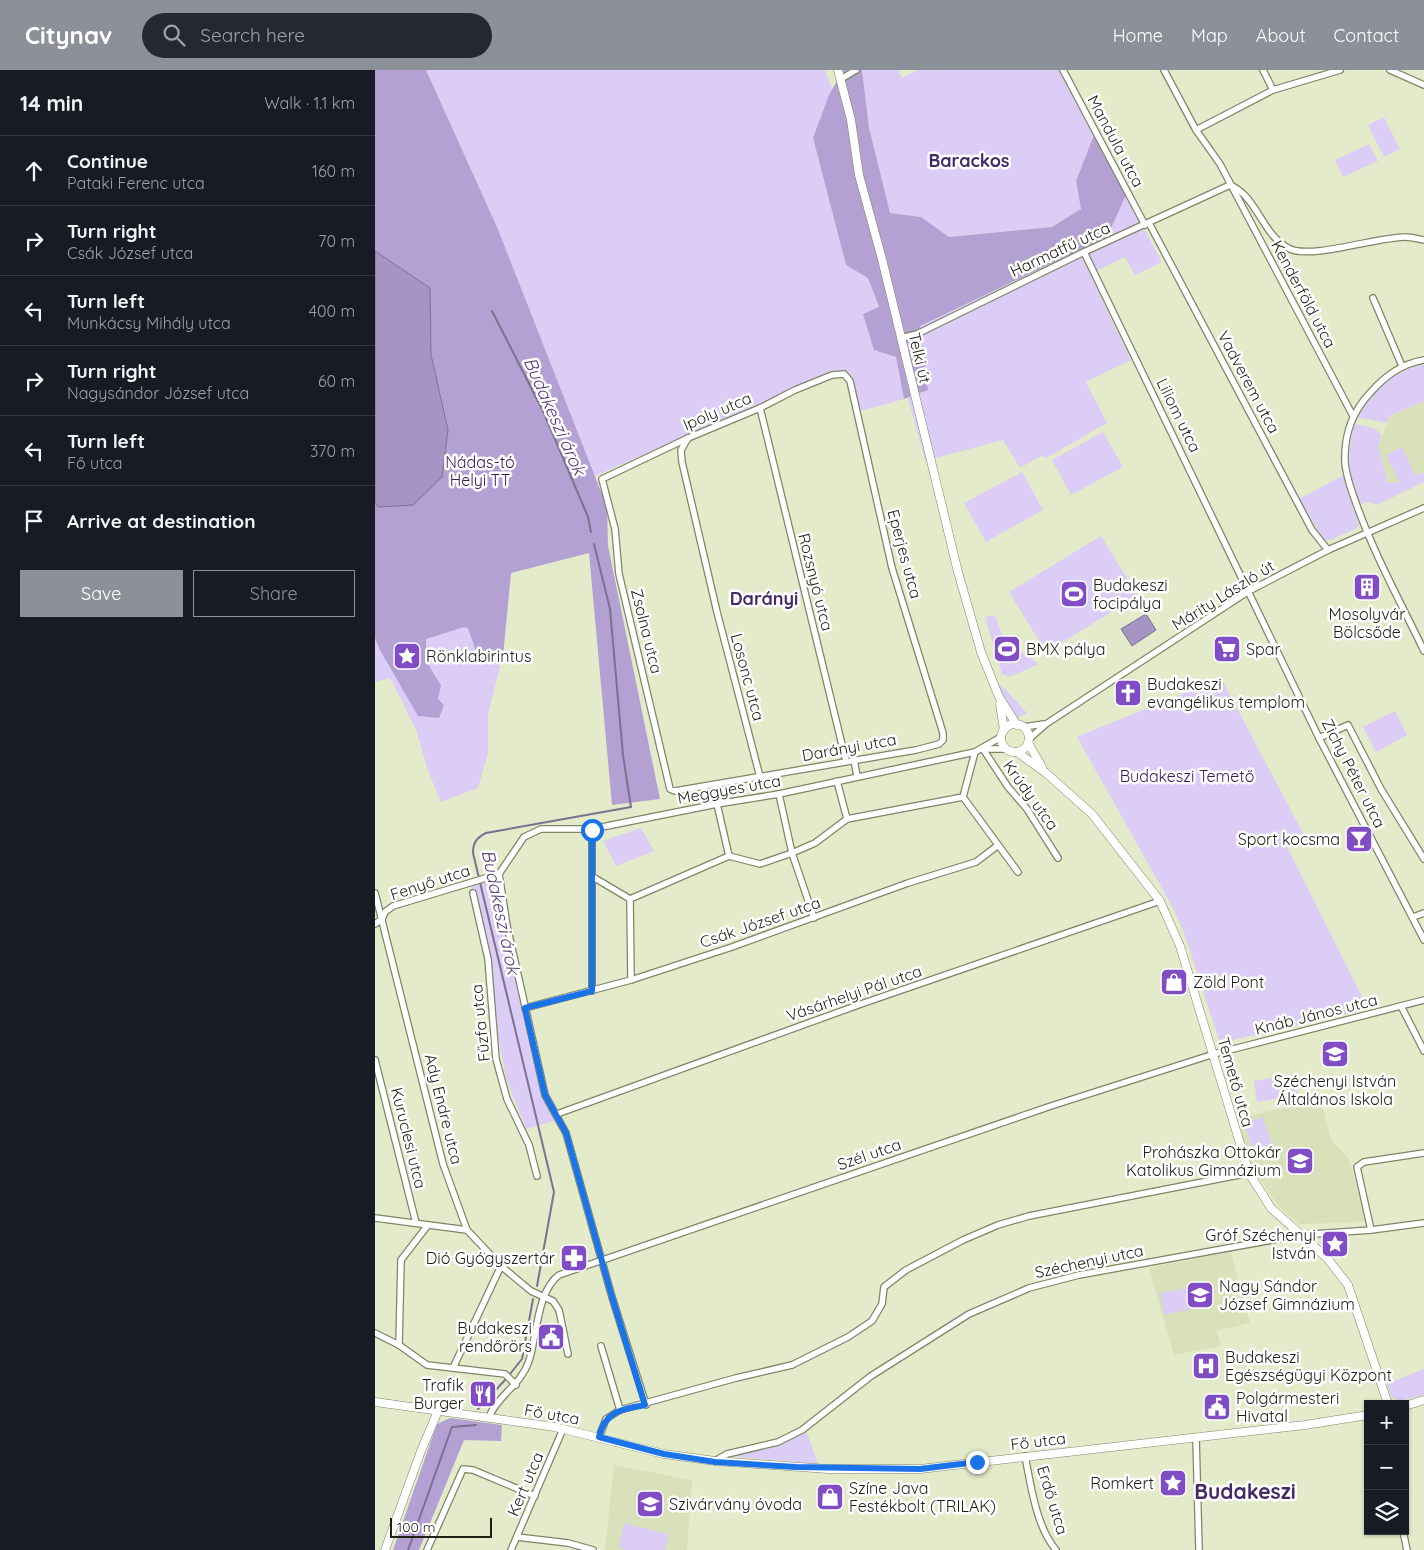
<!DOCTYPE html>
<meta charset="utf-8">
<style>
:root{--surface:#171b24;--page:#242831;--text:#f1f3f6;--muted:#9ea1a6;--line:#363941;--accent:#8c9099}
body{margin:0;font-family:Quicksand,sans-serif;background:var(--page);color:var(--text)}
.controls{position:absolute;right:15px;bottom:15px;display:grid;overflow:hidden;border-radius:0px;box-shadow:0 1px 4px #0004}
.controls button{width:45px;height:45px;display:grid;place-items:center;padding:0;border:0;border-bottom:1px solid var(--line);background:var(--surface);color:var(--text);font:25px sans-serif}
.scale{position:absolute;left:15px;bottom:12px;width:102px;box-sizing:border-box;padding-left:5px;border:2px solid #1e2014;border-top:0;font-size:14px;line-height:18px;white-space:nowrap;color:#1e2014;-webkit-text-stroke:4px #fff;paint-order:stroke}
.stop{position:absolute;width:15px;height:15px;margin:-11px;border:4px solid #1a73e8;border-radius:50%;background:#fff}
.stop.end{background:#1a73e8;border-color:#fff;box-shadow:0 1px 5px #0008}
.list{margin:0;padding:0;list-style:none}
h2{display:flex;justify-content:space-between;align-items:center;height:65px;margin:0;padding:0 20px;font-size:21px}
h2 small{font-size:16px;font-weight:400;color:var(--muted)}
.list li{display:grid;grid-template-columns:32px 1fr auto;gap:15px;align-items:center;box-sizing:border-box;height:70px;padding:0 20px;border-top:1px solid var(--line)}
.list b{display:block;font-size:19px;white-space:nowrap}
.list p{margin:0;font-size:16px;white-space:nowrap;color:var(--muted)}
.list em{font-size:16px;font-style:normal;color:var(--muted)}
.actions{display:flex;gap:10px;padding:15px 20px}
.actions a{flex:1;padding:11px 0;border:1px solid var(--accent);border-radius:0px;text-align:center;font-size:18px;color:var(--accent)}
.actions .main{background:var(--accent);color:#fff}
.icon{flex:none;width:28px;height:28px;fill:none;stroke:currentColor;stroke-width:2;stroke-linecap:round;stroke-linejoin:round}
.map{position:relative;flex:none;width:1049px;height:1480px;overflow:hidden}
header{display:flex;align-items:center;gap:30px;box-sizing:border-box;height:70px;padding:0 25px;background:var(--accent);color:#fff}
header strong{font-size:24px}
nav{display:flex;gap:28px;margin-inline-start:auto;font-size:18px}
.search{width:350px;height:45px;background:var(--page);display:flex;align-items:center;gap:12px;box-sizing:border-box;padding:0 18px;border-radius:28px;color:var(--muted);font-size:19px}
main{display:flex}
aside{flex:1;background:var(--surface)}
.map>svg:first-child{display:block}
.built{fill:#d8e1b9}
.green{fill:#dbcdf5}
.forest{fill:#b3a1d3}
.water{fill:#a594c4;stroke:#7c718f}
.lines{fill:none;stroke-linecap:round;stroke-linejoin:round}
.stream{stroke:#7c718f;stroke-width:2}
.street-casing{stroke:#7f8667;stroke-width:8}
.secondary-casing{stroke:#7f8667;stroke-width:9}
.street{stroke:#fff;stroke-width:5.5}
.secondary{stroke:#fff;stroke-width:8}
.route{stroke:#1a73e8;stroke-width:6}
.labels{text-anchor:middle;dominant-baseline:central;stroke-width:5;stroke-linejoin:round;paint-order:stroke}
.street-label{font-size:16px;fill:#1e2014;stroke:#fff}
.park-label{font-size:16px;fill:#3a205b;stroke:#fff}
.poi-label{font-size:16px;fill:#1e2014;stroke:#fff;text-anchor:start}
.neighbourhood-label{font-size:18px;font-weight:bold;fill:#442b66;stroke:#fff}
.water-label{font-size:18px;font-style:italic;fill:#563d7b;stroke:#fff}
.district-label{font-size:21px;font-weight:bold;fill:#442b66;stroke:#fff}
</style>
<header>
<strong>Citynav</strong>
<div class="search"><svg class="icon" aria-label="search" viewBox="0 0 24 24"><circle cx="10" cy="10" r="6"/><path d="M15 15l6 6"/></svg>Search here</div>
<nav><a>Home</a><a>Map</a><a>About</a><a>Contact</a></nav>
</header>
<main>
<aside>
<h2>14 min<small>Walk · 1.1 km</small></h2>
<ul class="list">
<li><svg class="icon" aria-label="ahead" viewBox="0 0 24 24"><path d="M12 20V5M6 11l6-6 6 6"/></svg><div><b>Continue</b><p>Pataki Ferenc utca</p></div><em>160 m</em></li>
<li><svg class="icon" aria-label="right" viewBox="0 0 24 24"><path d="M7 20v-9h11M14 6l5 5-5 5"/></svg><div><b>Turn right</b><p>Csák József utca</p></div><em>70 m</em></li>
<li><svg class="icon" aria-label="left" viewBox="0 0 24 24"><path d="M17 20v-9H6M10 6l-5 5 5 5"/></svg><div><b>Turn left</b><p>Munkácsy Mihály utca</p></div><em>400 m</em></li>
<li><svg class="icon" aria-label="right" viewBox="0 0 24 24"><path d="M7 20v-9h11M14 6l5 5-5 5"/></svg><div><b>Turn right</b><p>Nagysándor József utca</p></div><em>60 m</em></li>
<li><svg class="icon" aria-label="left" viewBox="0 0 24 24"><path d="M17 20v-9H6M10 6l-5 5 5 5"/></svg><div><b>Turn left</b><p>Fő utca</p></div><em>370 m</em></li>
<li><svg class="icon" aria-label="arrive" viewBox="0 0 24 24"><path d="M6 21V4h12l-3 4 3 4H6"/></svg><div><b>Arrive at destination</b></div></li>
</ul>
<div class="actions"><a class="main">Save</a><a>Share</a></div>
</aside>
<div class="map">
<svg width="1049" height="1480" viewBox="0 0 1049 1480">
<rect width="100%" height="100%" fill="#e3ebca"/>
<!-- built -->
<g class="built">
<path d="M1049,331v71l-25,10 -11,1 -10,-36 6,-16 6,-14z"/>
<path d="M946,1033l11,38 17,18 17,63 -67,2 -21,-18 -27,-42 -14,-45 49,-12z"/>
<path d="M856,1182l19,71 -33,8 4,15 -47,9 -25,-87z"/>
<path d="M239,1395l78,15 -5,70h-82z"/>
</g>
<!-- green -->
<g class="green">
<path d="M0,0l122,157 -71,-157h399l7,18 -19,51 33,126 22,13 28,79 8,42 -43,12c-4,-15 -5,-39 -24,-41l-242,106 -6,76 -78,21 -8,82 -15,59v40l-10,34 -37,14 -13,-31 -12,-41 -26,-52 -15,4z"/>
<path d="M487,0h36l4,8 16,-8h141l35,65 -18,46 5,28 -29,18 -104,10 -27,-20 -32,-4 -20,-85z"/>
<path d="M1009,47l16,32 -16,8 -16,-32z"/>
<path d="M994,74l9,17 -35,16 -8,-17z"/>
<path d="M751,125l36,67 -27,13 -10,-18 -35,17 41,86 -45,22 21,41 -61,35 -5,-2 -21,12 -17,-28 -78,21 -17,-63 20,-8 -9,-64 187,-88z"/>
<path d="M1049,294v37l-34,15 -3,7 -31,-6c12,-27 40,-46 68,-53z"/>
<path d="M980,354l19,4 8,7 -4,12 10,36 11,-1 -13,-27 16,-8 13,28 9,-3v10l-47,23 -9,-3 -10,3c-9,-29 -12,-52 -3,-81z"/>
<path d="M728,362l20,35 -52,28 -19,-35z"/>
<path d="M647,402l21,38 -57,32 -22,-39z"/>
<path d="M969,405l15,50 -2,3 -26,12h-7l-25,-41z"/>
<path d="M726,466l37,60 -92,56 -37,-60z"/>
<path d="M620,545l6,17 11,13 27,19 -30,13 -7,-3 -17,-57z"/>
<path d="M846,608l83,157 -19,8 83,166 -148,34 -37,-113 -10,-22 -96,-171z"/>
<path d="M626,615l26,28 -10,5 -8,-9 -12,-23z"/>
<path d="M1020,641l12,24 -31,17 -13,-25z"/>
<path d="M266,758l13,23 -38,15 -13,-25z"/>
<path d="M117,808l11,7 4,12c7,51 16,100 28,150 6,25 9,51 25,72l-34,10 -20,-51 -12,-62 -10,-85 -13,-46z"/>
<path d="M920,1004l3,21 -41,7 -3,-21z"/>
<path d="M888,1047l12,38 -19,6 -12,-38z"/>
<path d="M822,1216l4,21 -37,8 -4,-22z"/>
<path d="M1049,1299v26l-25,6 -8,-5 -4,-12z"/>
<path d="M432,1363l11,31 -90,-8 54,-13 19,-9z"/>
<path d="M249,1453l44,11 -3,16h-39l-7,-3z"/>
</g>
<!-- forest -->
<g class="forest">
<path d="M0,0h51l71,157 110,280 1,39 52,253 -48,6 -23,-252 -78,20 -8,82 -24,5 -11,-32 -4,-1 -38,12c0,25 2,26 15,46l-3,14 6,6 -5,13 -21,-2 -38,-66 -5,-12v-135l3,4 35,-2 29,-28 6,-47 -17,-75 -1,-67 -55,-37z"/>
<path d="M468,0h19l7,58 21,85 31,4 28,20 103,-10 29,-18 -5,-28 18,-46 32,60 -19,42 -187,89 8,64 -24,9 -8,-42 -22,-7 -11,-36 16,-7 -11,-29 -22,-13 -33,-127 16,-43z"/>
<path d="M75,1348l52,7 -1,16 -37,-1 -45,110h-26l44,-126z"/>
</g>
<!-- water -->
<g class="water">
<path d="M0,181l55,37 1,67 17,75 -6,47 -29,28 -35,2 -3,-4z"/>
<path d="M771,544l10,16 -24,16 -11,-17z"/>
</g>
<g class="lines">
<!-- stream -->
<g class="stream">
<path d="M117,241l52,102 44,104 3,15"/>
<path d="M162,1216l17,-94 -81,-339c0,-10 3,-15 13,-20l145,-26 -8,-52 -13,-146 -16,-65"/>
<path d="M135,1304l12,-15 11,-60"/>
<path d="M103,1339l27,-29"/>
<path d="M33,1480l44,-123 24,-2"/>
</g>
<!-- street casing -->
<g class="street-casing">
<g id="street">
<path d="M688,0l82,155"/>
<path d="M789,0l32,60 24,34 133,252"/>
<path d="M888,0l10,20"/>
<path d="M1015,0l34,15"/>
<path d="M466,9l15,-9"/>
<path d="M821,60l77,-40 67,-20"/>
<path d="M855,115c28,12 32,51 60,64 22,10 88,-12 115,-12 6,0 13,2 19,3"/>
<path d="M774,153l163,307 16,20"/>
<path d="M709,182l235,486 105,202"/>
<path d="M998,228l29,68"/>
<path d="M526,268l16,-4 167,-82 146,-67"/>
<path d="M1049,290c-23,4 -39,16 -54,33 -18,19 -26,43 -25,69 1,15 7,30 12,44 18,50 44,97 67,145"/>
<path d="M469,304l6,7 42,187 51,165v7l-4,4 -23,6 -241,41 -5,-2 -51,-215 -4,-45 -13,-50 86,-41 72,-30 35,-18 37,-15z"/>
<path d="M385,338l86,353"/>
<path d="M313,368l-7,12 1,12 35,150 43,165"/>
<path d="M648,657l21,-3"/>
<path d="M944,668l29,-13 33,64 43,70"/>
<path d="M654,669l17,-15 203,-133 79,-41 96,-42"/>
<path d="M608,679l25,38 19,22 31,49"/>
<path d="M608,679h24"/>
<path d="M479,690l3,16"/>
<path d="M462,711l10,38"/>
<path d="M404,724l13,59 22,65"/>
<path d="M588,727l55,75"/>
<path d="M342,734l12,52"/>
<path d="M124,804l8,52 38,169 21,38 46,164 34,108"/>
<path d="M124,804l25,-37 17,-8h51l125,-25 62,-10 196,-42 26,-15"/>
<path d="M218,807l37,22"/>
<path d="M0,823l68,271 24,66 34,36 30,25 22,10 6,9 9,44"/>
<path d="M98,823l15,66 8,100 11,40 22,46 8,31"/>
<path d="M255,829l99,-43 31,8 32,-11 23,-10 32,-24 116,-22 12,-45"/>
<path d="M255,829l1,81"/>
<path d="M1038,847l11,-4"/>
<path d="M0,854l7,-5 3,-7 8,-6 106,-32"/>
<path d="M217,921v-162"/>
<path d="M1026,936l23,45"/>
<path d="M150,938l106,-28 101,-33 176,-64 68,-21 21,-16"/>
<path d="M0,990l41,163"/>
<path d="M182,1044l304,-110 299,-103"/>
<path d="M0,1148l92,12"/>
<path d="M996,1160l-14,-63 7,-5 60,-9"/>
<path d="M0,1263l24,12 28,20 78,9 11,11"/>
<path d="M24,1275l2,-85 27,-35"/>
<path d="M226,1276l19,64"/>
<path d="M78,1298l48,-102"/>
<path d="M114,1347c9,-22 32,-32 40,-56 8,-25 8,-70 30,-86l492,-169 163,-52 210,-54"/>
<path d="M224,1367l7,-18 14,-9 116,-32 56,-13 56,-28 24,-16 10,-17 2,-17 22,-17 57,-30 35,-15 31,-9 220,-43"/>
<path d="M821,1367l3,113"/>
<path d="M650,1386c6,30 11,70 31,94"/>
<path d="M340,1391l12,-7 51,-12 24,-12 69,-54 98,-62 60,-26 50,-13 221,-40 71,-5 53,-7"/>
<path d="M1028,1461l4,19"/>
<path d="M142,1467l51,6 25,7"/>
<path d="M52,1480l36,-81 10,1 62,26"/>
<path d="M136,1480l52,-121"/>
</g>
</g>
<!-- secondary casing -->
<g class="secondary-casing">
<g id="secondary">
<path d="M463,0l13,50 8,55 23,84 76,313 23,80 18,45 18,28"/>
<path d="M625,634l4,26"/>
<circle cx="640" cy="668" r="14"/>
<path d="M653,673l14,24"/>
<path d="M642,682l29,21 46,41 68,87 20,45 69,227 22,35 56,50 21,27 40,119"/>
<path d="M0,1332l180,25 109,27 51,7 113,8h92l385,-44 63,-10"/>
<path d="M1030,1336l19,-6"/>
<path d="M10,1480l36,-99 17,-40"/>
</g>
</g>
<!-- street -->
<use href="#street" class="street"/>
<!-- secondary -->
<use href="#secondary" class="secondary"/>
</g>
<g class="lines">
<!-- route -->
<path class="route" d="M217,760v161l-67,17 20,87 21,38 46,164 33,108c-23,4 -40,6 -46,32l65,17 51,8 81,5 124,2 57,-7"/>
</g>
<!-- icons -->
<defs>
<g id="building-square" transform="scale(1.4375)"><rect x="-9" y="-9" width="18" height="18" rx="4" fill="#814dc4" stroke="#fff"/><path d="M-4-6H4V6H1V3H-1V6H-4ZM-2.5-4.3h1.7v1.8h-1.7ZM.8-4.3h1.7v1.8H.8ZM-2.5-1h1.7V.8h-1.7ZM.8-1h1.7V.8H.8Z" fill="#fff"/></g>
<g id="stadium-square" transform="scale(1.4375)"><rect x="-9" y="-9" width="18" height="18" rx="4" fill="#814dc4" stroke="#fff"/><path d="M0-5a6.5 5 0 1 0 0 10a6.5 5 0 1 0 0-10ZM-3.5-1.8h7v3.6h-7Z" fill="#fff"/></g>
<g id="supermarket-square" transform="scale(1.4375)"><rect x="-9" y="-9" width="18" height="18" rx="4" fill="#814dc4" stroke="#fff"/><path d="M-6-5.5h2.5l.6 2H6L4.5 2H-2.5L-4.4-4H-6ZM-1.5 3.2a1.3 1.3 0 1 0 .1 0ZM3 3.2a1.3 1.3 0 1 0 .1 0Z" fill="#fff"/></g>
<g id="sight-square" transform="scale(1.4375)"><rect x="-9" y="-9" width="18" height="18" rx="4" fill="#814dc4" stroke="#fff"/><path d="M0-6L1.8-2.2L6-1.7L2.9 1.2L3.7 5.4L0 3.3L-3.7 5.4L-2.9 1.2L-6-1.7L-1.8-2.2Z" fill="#fff"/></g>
<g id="church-square" transform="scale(1.4375)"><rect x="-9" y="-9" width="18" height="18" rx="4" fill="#814dc4" stroke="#fff"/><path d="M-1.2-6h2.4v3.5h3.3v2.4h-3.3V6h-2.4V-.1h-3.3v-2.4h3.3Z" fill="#fff"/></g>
<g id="bar-square" transform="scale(1.4375)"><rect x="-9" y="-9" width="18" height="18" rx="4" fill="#814dc4" stroke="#fff"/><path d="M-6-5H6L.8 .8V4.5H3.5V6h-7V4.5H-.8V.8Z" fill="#fff"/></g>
<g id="shop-square" transform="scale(1.4375)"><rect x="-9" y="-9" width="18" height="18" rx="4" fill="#814dc4" stroke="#fff"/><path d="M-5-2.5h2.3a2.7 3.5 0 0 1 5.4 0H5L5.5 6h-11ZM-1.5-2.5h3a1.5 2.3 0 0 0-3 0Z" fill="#fff"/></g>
<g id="school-square" transform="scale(1.4375)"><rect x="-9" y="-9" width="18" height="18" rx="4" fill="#814dc4" stroke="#fff"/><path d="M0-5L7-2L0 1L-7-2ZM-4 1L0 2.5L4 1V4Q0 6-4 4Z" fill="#fff"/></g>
<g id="pharmacy-square" transform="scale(1.4375)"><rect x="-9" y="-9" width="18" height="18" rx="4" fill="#814dc4" stroke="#fff"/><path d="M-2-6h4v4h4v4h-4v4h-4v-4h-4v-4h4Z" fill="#fff"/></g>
<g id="civic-square" transform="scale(1.4375)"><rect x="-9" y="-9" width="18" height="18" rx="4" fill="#814dc4" stroke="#fff"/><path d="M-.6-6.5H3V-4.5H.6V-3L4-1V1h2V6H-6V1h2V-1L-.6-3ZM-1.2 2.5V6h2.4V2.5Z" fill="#fff"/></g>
<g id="hospital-square" transform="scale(1.4375)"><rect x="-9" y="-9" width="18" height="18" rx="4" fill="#814dc4" stroke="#fff"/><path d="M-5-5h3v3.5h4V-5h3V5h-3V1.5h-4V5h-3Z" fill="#fff"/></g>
<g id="restaurant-square" transform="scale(1.4375)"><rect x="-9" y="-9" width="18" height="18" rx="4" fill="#814dc4" stroke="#fff"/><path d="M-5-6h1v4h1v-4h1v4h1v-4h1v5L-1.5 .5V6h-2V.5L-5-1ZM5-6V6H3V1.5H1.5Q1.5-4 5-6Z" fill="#fff"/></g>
</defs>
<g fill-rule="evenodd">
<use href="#building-square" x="992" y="517"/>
<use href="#stadium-square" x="699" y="524"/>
<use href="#stadium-square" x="632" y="579"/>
<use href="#supermarket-square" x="852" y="579"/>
<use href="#sight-square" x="32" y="586"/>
<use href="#church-square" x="753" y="623"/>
<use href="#bar-square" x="984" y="769"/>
<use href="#shop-square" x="799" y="912"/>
<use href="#school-square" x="960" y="984"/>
<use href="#school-square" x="925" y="1091"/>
<use href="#sight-square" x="960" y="1174"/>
<use href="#pharmacy-square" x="199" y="1188"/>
<use href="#school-square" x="825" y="1225"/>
<use href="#civic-square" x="176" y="1267"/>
<use href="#hospital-square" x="831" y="1296"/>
<use href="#restaurant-square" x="108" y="1324"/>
<use href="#civic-square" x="842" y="1337"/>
<use href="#sight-square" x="798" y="1413"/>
<use href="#shop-square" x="455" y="1427"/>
<use href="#school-square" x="275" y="1434"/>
</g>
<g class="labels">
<!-- street labels -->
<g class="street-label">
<text transform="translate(741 71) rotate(62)">Mandula utca</text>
<text transform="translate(685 179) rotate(-25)">Harmatfű utca</text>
<text transform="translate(929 224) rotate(62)">Kenderföld utca</text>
<text transform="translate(545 288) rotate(77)">Telki út</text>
<text transform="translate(874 312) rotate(62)">Vadverem utca</text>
<text transform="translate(342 341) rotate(-23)">Ipoly utca</text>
<text transform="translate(804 345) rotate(64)">Liliom utca</text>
<text transform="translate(530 484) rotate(75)">Eperjes utca</text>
<text transform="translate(441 512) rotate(76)">Rozsnyó utca</text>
<text transform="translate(848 525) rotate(-32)">Márity László út</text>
<text transform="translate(272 561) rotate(76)">Zsolna utca</text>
<text transform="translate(373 607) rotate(75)">Losonc utca</text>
<text transform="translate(474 677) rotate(-10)">Darányi utca</text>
<text transform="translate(979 703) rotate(63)">Zichy Péter utca</text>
<text transform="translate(354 719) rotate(-10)">Meggyes utca</text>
<text transform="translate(656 725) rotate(54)">Krúdy utca</text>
<text transform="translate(55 812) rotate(-18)">Fenyő utca</text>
<text transform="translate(385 852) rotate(-19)">Csák József utca</text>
<text transform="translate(479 923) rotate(-19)">Vásárhelyi Pál utca</text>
<text transform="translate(941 944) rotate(-14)">Knáb János utca</text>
<text transform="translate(105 953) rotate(-96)">Fűzfa utca</text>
<text transform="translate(861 1012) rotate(74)">Temető utca</text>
<text transform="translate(69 1039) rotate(76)">Ady Endre utca</text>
<text transform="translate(34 1068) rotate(76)">Kuruclesi utca</text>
<text transform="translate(494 1084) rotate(-19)">Szél utca</text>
<text transform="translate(714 1191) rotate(-12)">Széchenyi utca</text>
<text transform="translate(177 1344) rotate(10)">Fő utca</text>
<text transform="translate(663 1371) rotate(-7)">Fő utca</text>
<text transform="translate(150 1414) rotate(-67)">Kert utca</text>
<text transform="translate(678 1430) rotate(73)">Erdő utca</text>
</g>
<!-- park labels -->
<g class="park-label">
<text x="105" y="392">Nádas-tó<tspan x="105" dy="18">Helyi TT</tspan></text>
<text x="812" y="706">Budakeszi Temető</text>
</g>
<!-- poi labels -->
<g class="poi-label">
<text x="718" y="515">Budakeszi<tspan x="718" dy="18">focipálya</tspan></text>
<text x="992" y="544" text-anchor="middle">Mosolyvár<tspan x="992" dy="18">Bölcsőde</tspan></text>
<text x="651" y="579">BMX pálya</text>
<text x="871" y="579">Spar</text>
<text x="51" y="586">Rönklabirintus</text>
<text x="772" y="614">Budakeszi<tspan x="772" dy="18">evangélikus templom</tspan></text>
<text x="965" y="769" text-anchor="end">Sport kocsma</text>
<text x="818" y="912">Zöld Pont</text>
<text x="960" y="1011" text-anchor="middle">Széchenyi István<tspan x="960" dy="18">Általános Iskola</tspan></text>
<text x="906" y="1082" text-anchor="end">Prohászka Ottokár<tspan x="906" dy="18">Katolikus Gimnázium</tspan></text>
<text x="941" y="1165" text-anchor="end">Gróf Széchenyi<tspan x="941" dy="18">István</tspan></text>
<text x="180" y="1188" text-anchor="end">Dió Gyógyszertár</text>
<text x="844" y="1216">Nagy Sándor<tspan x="844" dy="18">József Gimnázium</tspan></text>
<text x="157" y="1258" text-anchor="end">Budakeszi<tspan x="157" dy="18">rendőrörs</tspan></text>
<text x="850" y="1287">Budakeszi<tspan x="850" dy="18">Egészségügyi Központ</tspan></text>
<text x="89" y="1315" text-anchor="end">Trafik<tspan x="89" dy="18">Burger</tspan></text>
<text x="861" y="1328">Polgármesteri<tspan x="861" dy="18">Hivatal</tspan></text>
<text x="779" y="1413" text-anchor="end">Romkert</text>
<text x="474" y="1418">Színe Java<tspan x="474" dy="18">Festékbolt (TRILAK)</tspan></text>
<text x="294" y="1434">Szivárvány óvoda</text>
</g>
<!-- neighbourhood labels -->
<g class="neighbourhood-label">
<text x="594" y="90">Barackos</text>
<text x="389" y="528">Darányi</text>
</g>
<!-- water labels -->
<g class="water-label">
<text transform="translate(180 346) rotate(66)">Budakeszi árok</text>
<text transform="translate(126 842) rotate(78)">Budakeszi árok</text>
</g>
<!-- district labels -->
<g class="district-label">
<text x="870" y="1421">Budakeszi</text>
</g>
</g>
</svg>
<div class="controls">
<button>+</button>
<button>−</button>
<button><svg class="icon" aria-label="layers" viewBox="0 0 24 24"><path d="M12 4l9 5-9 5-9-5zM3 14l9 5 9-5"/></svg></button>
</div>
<div class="scale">100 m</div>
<div class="stop" style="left:217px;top:760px"></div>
<div class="stop end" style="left:602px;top:1392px"></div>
</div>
</main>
